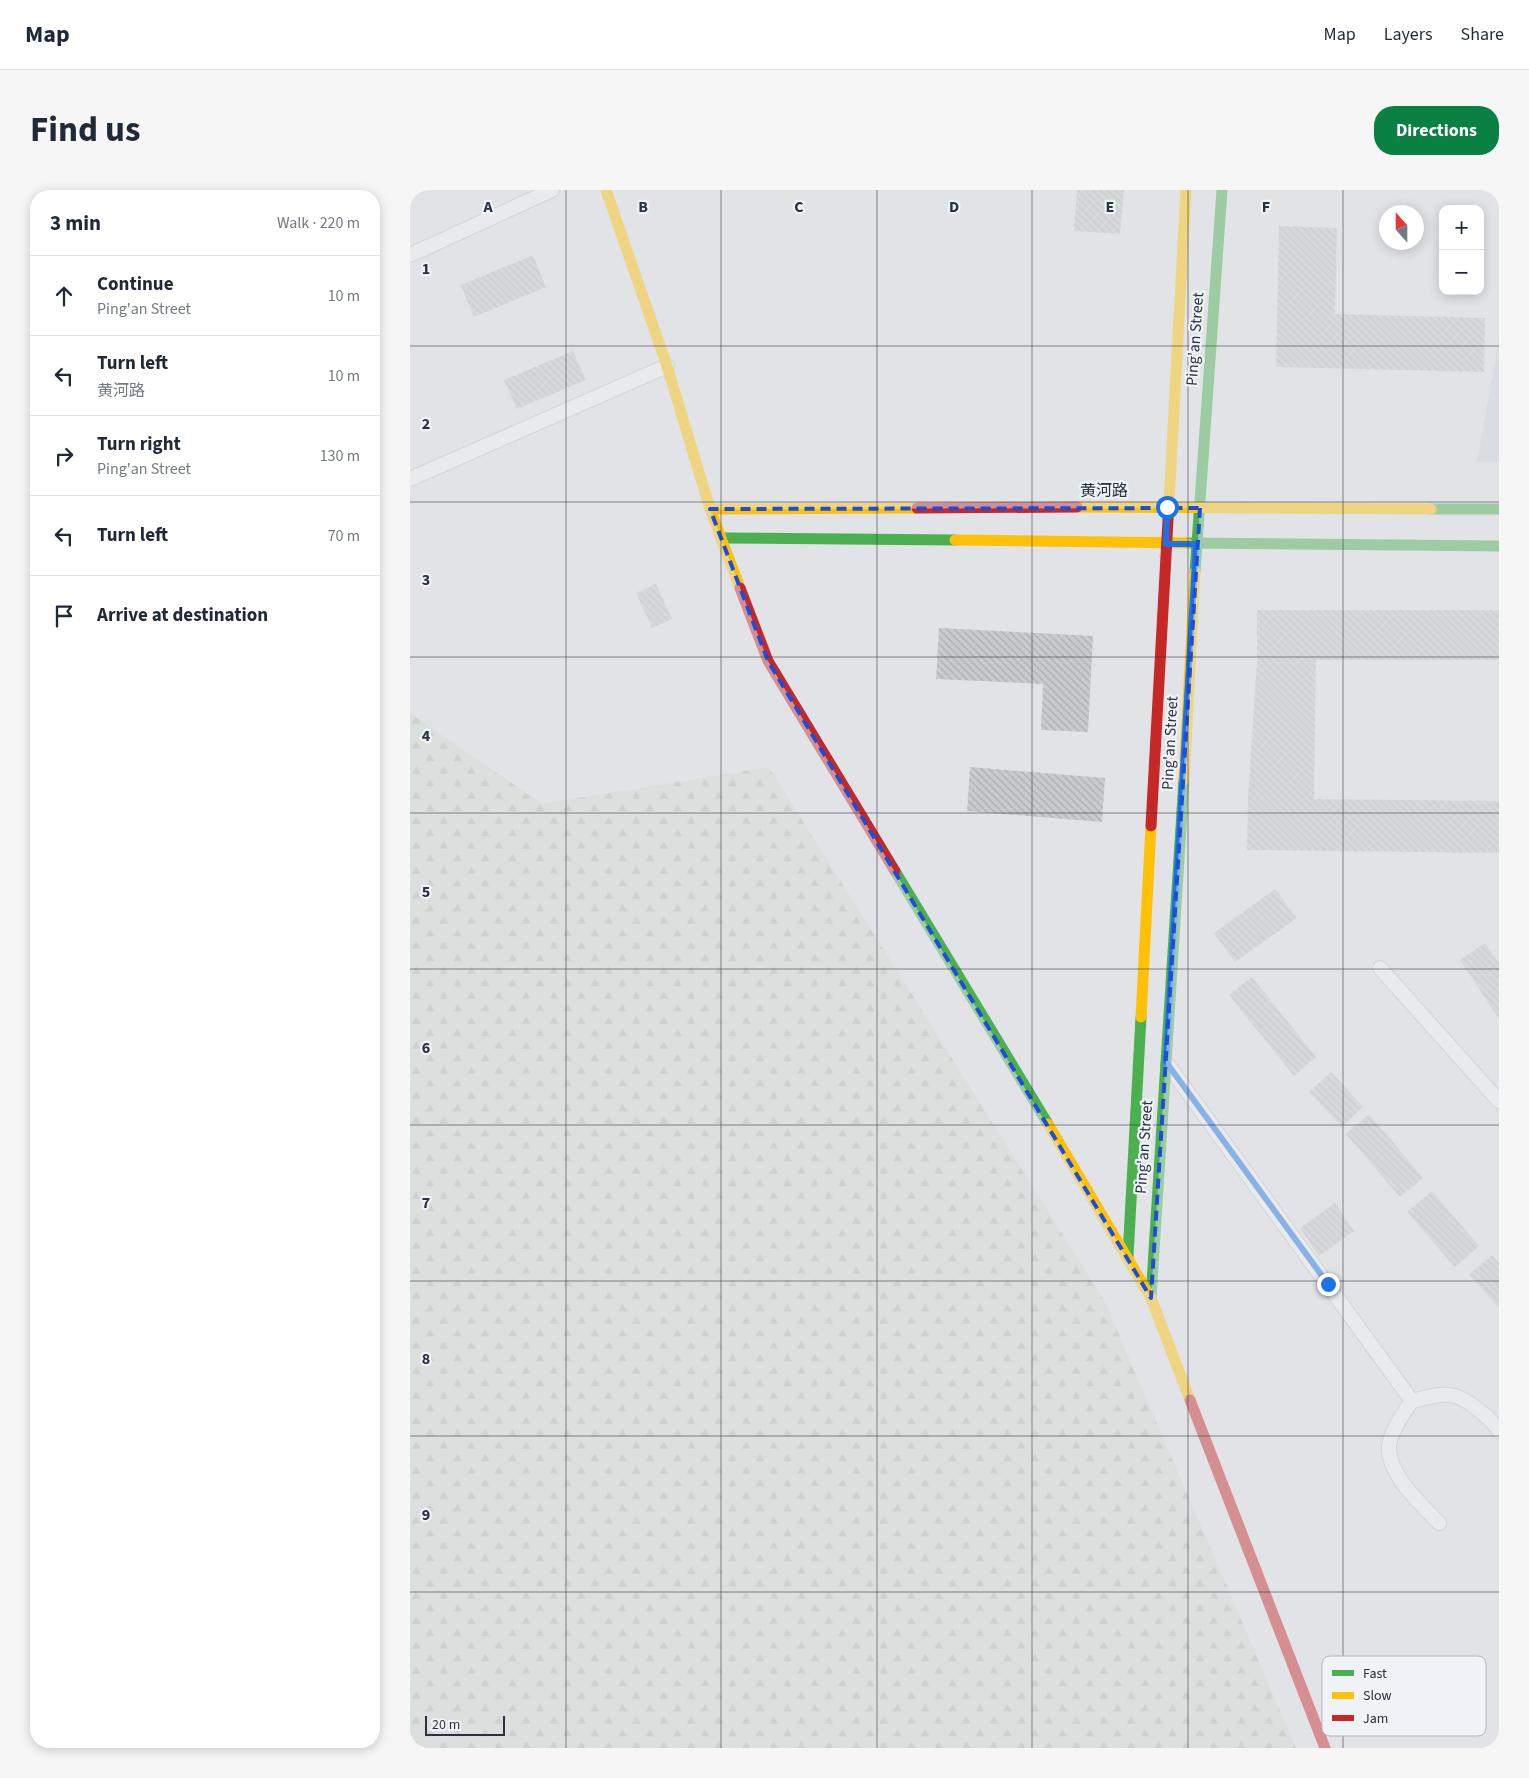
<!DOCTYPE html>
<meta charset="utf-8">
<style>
:root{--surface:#fff;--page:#f6f6f7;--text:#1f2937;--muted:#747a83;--line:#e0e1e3;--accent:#0b8043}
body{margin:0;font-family:"Source Sans 3","Noto Sans SC",sans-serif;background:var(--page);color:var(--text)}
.controls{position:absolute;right:15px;top:15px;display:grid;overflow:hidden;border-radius:10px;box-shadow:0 2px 12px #0003}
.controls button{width:45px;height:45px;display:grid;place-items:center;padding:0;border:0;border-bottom:1px solid var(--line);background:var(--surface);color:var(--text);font:25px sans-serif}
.compass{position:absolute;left:969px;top:15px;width:45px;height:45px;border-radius:50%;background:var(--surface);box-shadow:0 2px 12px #0003;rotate:339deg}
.scale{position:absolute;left:15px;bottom:12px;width:80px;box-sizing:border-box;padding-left:5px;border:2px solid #28313f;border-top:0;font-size:14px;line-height:18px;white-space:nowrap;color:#28313f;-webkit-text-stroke:4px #eff2f6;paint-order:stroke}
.stop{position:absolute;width:15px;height:15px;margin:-11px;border:4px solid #1a73e8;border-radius:50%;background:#fff}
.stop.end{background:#1a73e8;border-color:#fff;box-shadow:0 1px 5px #0008}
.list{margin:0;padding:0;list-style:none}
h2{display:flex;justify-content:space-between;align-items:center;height:65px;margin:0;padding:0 20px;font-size:21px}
h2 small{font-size:16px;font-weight:400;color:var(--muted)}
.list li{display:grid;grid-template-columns:32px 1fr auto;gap:15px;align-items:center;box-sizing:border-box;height:80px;padding:0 20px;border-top:1px solid var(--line)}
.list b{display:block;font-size:19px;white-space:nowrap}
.list p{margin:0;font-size:16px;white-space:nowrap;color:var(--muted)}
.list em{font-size:16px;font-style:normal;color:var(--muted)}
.icon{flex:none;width:28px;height:28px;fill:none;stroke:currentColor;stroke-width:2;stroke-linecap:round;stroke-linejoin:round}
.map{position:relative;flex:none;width:1089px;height:1558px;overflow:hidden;border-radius:20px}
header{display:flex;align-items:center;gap:30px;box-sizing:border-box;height:70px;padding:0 25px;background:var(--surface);border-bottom:1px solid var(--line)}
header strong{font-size:24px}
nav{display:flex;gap:28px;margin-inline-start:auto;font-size:18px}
.intro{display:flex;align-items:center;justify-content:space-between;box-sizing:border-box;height:120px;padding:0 30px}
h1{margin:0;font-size:35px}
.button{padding:12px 22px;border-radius:20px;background:var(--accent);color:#fff;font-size:18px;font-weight:700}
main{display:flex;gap:30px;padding:0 30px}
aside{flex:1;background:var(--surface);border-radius:20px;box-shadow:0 2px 12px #0003}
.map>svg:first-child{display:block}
.built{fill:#cfd3d9}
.forest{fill:url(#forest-firs)}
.building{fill:url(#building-back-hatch)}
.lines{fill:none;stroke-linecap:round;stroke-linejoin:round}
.lane-casing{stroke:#bfc1c4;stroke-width:16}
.lane{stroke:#f1f1f3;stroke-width:14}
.fast{stroke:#4caf50;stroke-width:11}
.slow{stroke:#ffc107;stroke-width:11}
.jam{stroke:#c62828;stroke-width:11}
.route{stroke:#1a73e8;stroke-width:6}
.marked{fill:none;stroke:#1d4ed8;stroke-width:4;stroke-dasharray:10 6;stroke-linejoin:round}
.grid{fill:none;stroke:#28313f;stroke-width:1;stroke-opacity:0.55}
.labels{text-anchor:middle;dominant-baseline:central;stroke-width:4.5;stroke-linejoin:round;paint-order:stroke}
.street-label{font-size:16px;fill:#28313f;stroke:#eff2f6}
.key{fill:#eff2f6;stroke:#b3b8bf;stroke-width:1}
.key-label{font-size:14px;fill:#28313f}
.grid-label{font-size:16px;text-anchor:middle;font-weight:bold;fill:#28313f;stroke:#eff2f6;stroke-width:4.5;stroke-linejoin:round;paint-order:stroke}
</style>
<header>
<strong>Map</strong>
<nav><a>Map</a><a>Layers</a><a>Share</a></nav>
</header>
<div class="intro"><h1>Find us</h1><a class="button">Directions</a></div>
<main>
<aside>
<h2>3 min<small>Walk · 220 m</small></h2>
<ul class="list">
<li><svg class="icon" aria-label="ahead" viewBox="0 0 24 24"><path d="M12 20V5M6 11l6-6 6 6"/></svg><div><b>Continue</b><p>Ping'an Street</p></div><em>10 m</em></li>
<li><svg class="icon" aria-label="left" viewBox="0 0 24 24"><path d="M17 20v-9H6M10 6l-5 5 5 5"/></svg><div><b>Turn left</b><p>黄河路</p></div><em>10 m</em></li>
<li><svg class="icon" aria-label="right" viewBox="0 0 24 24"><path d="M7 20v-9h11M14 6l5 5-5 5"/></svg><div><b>Turn right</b><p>Ping'an Street</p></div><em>130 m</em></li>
<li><svg class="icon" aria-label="left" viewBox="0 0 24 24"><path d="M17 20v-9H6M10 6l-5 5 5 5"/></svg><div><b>Turn left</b></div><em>70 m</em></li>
<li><svg class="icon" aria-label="arrive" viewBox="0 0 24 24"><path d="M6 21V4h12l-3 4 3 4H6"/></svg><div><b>Arrive at destination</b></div></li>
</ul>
</aside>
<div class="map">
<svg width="1089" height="1558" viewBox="0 0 1089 1558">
<defs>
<pattern id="forest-firs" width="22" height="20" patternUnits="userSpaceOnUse" patternTransform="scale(1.25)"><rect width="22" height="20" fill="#d2dad2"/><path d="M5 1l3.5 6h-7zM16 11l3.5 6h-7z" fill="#b4bcb5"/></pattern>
<pattern id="building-back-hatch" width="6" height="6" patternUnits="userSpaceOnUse" patternTransform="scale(1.25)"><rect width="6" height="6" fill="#cacbce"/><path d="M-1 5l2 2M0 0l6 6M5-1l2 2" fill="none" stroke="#aeafb2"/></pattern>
</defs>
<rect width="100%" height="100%" fill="#e1e3e6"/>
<!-- built -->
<path class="built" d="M1089,149v123h-22z"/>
<!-- forest -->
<path class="forest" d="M0,523l132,91 227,-37 336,535 191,446h-886z"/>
<!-- building -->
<g class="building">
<path d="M667,0h47l-4,44 -46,-3z"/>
<path d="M869,36l58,2 -2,86 150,4 -1,54 -208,-5z"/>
<path d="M123,65l13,32 -72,30 -13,-32z"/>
<path d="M163,161l13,29 -69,29 -13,-29z"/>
<path d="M246,394l16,35 -20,9 -16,-35z"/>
<path d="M847,420h242v50h-183l-2,139 185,2v52l-252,-3 1,-52 9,-138z"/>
<path d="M529,438l154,8 -5,96 -47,-2 2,-46 -107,-5z"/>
<path d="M560,577l135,11 -3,44 -135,-11z"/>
<path d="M865,699l22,29 -62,44 -21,-29z"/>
<path d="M1075,753l14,20v56l-39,-59z"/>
<path d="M842,787l64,80 -22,19 -65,-81z"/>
<path d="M921,882l32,35 -21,20 -33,-35z"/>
<path d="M959,924l54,64 -23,19 -54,-63z"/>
<path d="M1022,1001l47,55 -24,21 -48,-55z"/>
<path d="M925,1013l19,28 -35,25 -19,-28z"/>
<path d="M1082,1065l7,8v45l-30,-33z"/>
</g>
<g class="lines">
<!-- lane casing -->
<g class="lane-casing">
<g id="lane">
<path d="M0,65l142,-65"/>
<path d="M0,289l257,-113"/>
<path d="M970,778l119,133"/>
<path d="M758,875l244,336c31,-8 42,-12 68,10 7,6 14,11 19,20"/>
<path d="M1002,1211c-9,13 -21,29 -23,45 -2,28 33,59 50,77"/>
</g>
</g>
<!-- lane -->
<use href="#lane" class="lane"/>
<!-- fast -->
<g class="fast">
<path d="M1021,319h68"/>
<path d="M312,348l233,2"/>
<path d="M777,353l312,3"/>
<path d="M785,382l27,-382"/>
<path d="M485,681l153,253"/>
<path d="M718,1066l13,-239"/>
<path d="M741,1108l33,-518"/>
</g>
<!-- slow -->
<g class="slow">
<path d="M196,0l61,176 43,143 30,79"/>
<path d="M759,312l17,-312"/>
<path d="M667,317l354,2"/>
<path d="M300,319l207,-1"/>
<path d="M545,350l232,3"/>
<path d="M774,590l11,-208"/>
<path d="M731,827l10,-191"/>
<path d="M638,934l103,174 39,102"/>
</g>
<!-- jam -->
<g class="jam">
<path d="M507,318l160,-1"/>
<path d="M330,398l28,73 127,210"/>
<path d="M741,636l18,-324"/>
<path d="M780,1210l135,348"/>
</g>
</g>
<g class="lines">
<!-- route -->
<path class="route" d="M757,317l-1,37h30l-30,518 162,222"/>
</g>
<!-- marked area -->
<path d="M0 0H1089V1558H0ZM790,318l-49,790 -383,-637 -58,-152z" fill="#e1e3e6" fill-opacity=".55" fill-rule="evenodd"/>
<path class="marked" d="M790,318l-49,790 -383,-637 -58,-152z"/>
<!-- grid -->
<path class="grid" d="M156,0v1558M311,0v1558M467,0v1558M622,0v1558M778,0v1558M933,0v1558M0,156h1089M0,312h1089M0,467h1089M0,623h1089M0,779h1089M0,935h1089M0,1091h1089M0,1246h1089M0,1402h1089"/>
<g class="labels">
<!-- street labels -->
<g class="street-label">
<text transform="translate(785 149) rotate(-86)">Ping'an Street</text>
<text x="694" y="301">黄河路</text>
<text transform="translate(760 553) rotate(-87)">Ping'an Street</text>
<text transform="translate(734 957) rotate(-86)">Ping'an Street</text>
</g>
</g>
<!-- legend -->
<rect x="912" y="1466" width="164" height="80" rx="8" class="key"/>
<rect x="922" y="1480" width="22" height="6" fill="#4caf50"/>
<rect x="922" y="1502" width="22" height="7" fill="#ffc107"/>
<rect x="922" y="1525" width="22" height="6" fill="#c62828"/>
<g class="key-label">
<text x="953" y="1488">Fast</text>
<text x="953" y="1510">Slow</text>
<text x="953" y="1533">Jam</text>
</g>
<g class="grid-label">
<text x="78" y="22">A</text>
<text x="233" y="22">B</text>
<text x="389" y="22">C</text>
<text x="544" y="22">D</text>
<text x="700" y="22">E</text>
<text x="856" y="22">F</text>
<text x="16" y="84">1</text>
<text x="16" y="239">2</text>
<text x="16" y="395">3</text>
<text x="16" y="551">4</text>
<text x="16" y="707">5</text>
<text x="16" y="863">6</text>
<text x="16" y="1018">7</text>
<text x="16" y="1174">8</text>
<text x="16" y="1330">9</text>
</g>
</svg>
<div class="controls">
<button>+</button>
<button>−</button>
</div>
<svg class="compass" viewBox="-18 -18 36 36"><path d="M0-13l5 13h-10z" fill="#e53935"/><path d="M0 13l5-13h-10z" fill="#747a83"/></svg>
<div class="scale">20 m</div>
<div class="stop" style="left:757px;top:317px"></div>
<div class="stop end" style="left:918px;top:1094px"></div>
</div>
</main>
